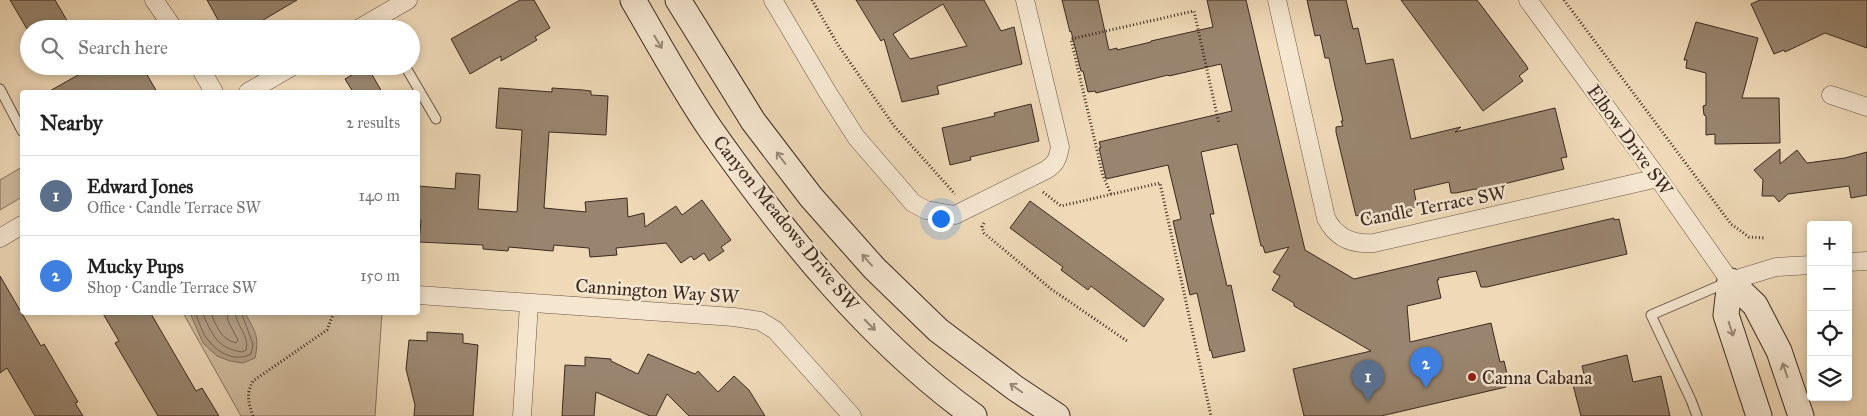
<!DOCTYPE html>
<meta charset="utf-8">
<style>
:root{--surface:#fff;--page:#f2f2f2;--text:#222;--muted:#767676;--line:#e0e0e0;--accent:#2563eb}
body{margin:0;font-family:"IM FELL Great Primer",serif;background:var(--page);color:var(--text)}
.controls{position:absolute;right:15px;bottom:15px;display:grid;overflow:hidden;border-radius:5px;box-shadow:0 2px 8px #0003}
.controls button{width:45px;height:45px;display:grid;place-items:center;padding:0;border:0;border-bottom:1px solid var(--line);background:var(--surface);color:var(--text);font:25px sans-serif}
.you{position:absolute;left:940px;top:218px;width:18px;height:18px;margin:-12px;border:4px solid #fff;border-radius:50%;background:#1a73e8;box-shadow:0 0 0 8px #1a73e833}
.badge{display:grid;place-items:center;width:32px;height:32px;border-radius:50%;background:var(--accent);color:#fff;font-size:16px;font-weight:700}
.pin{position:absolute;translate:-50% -41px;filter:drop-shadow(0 1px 2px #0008)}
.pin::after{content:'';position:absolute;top:26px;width:18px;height:15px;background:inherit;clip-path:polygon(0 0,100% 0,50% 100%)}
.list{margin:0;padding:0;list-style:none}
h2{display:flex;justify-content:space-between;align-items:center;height:65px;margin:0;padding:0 20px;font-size:21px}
h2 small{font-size:16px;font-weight:400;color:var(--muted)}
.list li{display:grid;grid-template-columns:32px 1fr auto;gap:15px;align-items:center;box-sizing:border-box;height:80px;padding:0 20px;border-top:1px solid var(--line)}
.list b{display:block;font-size:19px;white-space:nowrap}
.list p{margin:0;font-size:16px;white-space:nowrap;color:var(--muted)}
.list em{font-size:16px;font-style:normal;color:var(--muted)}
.icon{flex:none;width:28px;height:28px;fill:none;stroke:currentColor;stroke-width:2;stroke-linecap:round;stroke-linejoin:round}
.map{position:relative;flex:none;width:1867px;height:416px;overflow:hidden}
.search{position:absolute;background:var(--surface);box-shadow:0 2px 8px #0003;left:20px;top:20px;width:400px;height:55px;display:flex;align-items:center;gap:12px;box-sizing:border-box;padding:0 18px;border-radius:28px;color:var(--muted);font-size:19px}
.panel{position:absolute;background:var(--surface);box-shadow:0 2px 8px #0003;left:20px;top:90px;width:400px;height:225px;border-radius:5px}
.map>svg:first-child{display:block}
.green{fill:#d0bb9d;stroke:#86725e}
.water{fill:#b29d84;stroke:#826f5c}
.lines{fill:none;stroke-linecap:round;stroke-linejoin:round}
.shore{stroke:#766352;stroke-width:1}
.building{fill:#99856f;stroke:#3b2920;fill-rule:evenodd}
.lane-casing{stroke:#685546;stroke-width:11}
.street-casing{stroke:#685546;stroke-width:19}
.secondary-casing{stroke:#3b2920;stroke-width:27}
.path{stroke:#3b2920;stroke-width:3;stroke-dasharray:1 2.5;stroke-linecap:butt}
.lane{stroke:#f5e6d0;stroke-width:9}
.street{stroke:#f5e6d0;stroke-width:18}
.secondary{stroke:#f5e6d0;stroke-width:25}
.oneway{stroke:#988878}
.poi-dot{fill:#8f2418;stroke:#f5e6d0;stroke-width:2}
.labels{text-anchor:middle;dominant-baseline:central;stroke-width:5;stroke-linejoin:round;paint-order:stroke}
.street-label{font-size:19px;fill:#3b2920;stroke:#f5e6d0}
.poi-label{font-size:19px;fill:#3b2920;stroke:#f5e6d0;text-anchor:start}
</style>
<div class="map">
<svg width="1867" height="416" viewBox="0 0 1867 416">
<rect width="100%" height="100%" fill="#efd9b7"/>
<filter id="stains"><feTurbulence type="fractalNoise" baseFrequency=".004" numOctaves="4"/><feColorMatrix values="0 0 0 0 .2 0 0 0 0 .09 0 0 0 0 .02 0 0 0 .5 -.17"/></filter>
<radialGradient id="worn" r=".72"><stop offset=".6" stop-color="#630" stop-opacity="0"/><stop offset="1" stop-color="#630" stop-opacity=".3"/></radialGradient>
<!-- green -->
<g class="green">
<path d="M22,167v30l-22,13v-30z"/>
<path d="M367,312l15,1 -7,103h-134l-58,-103z"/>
</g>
<!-- water -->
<path class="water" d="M190,313h55c10,18 15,24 10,45l-12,5 -13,-2 -13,-5 -14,-13z"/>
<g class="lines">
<!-- shore -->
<g class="shore">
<path d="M195,312c4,9 7,22 14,29 10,13 27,21 42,13l2,-10 -12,-32"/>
<path d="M202,312c10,22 14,36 40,40l4,-2c4,-14 -10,-24 -11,-38"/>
<path d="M210,312c7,14 10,27 26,31l2,-3 -10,-19 -1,-9"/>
</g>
</g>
<!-- building -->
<g class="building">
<path d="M10,0h45l17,29h-45z"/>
<path d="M207,0h90l-49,29h-25z"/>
<path d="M520,0h14l16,28 -15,9 2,3 -36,21v-5l-31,18 -19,-35z"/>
<path d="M856,0h128l17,31 13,-4 8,37 -85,22 2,8 -37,8 -18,-63 -3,2zM943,4l24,42 -57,13 -17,-25z"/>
<path d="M1062,0h36l11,50 8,-2v2l34,-8v-1l62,-14 -6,-27h39l59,250 49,29 260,-61v2l5,-1 8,35 -140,33h-6l-5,-16 -38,7 1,2h-2l4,18 -34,8 3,36 81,-19 9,39 4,-1 5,21h-4l1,5 -125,29h-77l-11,-47 78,-18 -77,-45v-3l-22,-13 8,-14 -7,-4 16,-25 -24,6 -2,-7h-2l-24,-102 -36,8 13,62h-4l17,72 4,-1 14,66 -32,7 -2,-8 -1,1 -13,-58 -7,2 -17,-74 8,-2 -13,-54 -62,14 -7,-31h2l-2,-6 133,-31 -11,-47 -52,12 -1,-1 -72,18 -1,-2 -7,1 -5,-21h-2l-10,-40 -1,1z"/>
<path d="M1307,0h39l7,29 5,-1 8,36 27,-5 18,80 50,-12 -6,5 100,-24 12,49 -6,1 3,11 -84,21 -5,-1 -19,4h-5l-2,-11 -35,8 3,17 -49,12 -1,-6 -11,3 -20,-84v-5l7,-1 -2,-5h2l-8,-35 -6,-28h-4l-5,-23 -5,1z"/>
<path d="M1401,0h76l49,65 2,4 -9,7 4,5 -40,30z"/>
<path d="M1760,0h107v48l-42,-15 -40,19 -1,-2 -10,4 -23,-50z"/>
<path d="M1696,22l62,16 -16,60h37l1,45 -65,1v-10l-9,1v-19l-2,-1 -1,-9 3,-1v-32l-20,-5 1,-8h-3z"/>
<path d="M94,66h48l15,26h-109z"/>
<path d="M367,66l15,26h-29l-8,-13z"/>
<path d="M499,88l53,4v-4l31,2 8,1v4l17,1 -2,39 -57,-3 -5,76 42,4 -1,-10 42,-4 1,19 16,-4 1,14 31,-21 6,9 20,-15 29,40 -10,7 3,4 -15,10 -5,-8 -10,7 -3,-4 -10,7 -15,-20 -50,5 1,7 -27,2 -1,-9 -35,-3 -1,6 -44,-4 -1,4 -25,-2v-4l-64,-3 2,-22h-3v-34l37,3 1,-16 24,2 -2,34 39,3 5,-82 -26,-2z"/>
<path d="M1031,104l8,37 -69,16 1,3 -21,5 -8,-37 53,-12 -1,-3z"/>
<path d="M1780,149v15l17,-14 10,13 38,-5 22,-6v43l-16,3 -2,-12 -61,8 -9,8 -5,-6h-12l1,-16 -9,-10z"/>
<path d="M1030,201l134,98 -20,28 -53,-41 -3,4 -27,-20 2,-3 -53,-39z"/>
<path d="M0,276l41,70 3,-2 34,58 -3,1 8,13h-48l-28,-48 -7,5z"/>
<path d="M102,312h48l46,79 6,-3 17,28h-61l-43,-73 4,-2z"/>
<path d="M427,332l36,2v9l15,2 -5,71h-59l1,-11 -9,-36 3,-29 18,1z"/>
<path d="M648,354l47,20 3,-3 20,21 16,-16 15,14 16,26h-76l-22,-22 -11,22h-6l-54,-24 -2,24h-32l3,-51 20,1v-9l26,2v2l27,13z"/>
<path d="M1627,355l6,27 28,-6 9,40h-89l-8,-31 13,-3 -4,-16z"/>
</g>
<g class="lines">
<!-- lane casing -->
<g class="lane-casing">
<g id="lane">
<path d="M378,17l6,12"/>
<path d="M405,66l31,53"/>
<path d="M0,89l22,42"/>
<path d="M1697,416l-6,-16 -40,-85 77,-33"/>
</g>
</g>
<!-- street casing -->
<g class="street-casing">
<g id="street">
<path d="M154,0l20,29"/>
<path d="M773,0l55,93 28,44 57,66 13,7 29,5 91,-45c10,-6 12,-12 14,-23l-35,-147"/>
<path d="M1277,0l49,218c10,20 27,27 48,25l284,-65"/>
<path d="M1528,0l130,178 72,103 46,-14 35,-2"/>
<path d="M358,29l50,-29"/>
<path d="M199,66l15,26"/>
<path d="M248,92l45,-26"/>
<path d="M1831,95l36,12"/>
<path d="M0,238l22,-13"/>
<path d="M1848,262l19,-1"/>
<path d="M418,295l316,22 26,4 15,9 77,86"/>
<path d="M522,416l7,-112"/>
</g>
</g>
<!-- secondary casing -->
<g class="secondary-casing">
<g id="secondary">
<path d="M633,0c25,43 50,89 78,130 74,105 158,210 263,286"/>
<path d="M678,0l75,121 58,76 63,71 64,62 77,58 42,28"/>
<path d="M1730,281l25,24 24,46 22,65"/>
<path d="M1730,281l-4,34 33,101"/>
</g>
</g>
<!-- path -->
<g class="path">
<path d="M812,0l26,45 56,81 61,68"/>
<path d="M1564,0l167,224 18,13 16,1"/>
<path d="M1043,192l18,14 99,-23 51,233"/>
<path d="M1111,194l-8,-18 -32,-137 123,-28 25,113"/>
<path d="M984,223l-2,4 2,6 67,56 76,52"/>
<path d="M253,416c-5,-14 -7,-22 0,-35l74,-51 7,-18"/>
</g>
<!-- lane -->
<use href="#lane" class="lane"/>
<!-- street -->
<use href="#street" class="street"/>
<!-- secondary -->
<use href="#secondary" class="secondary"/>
</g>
<!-- one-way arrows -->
<defs><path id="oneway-shaft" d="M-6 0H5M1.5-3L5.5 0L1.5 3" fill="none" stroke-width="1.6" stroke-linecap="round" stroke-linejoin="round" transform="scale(1.25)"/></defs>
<g class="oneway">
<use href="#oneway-shaft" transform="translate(658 42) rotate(59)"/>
<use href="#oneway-shaft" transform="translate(781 158) rotate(-127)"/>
<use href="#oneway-shaft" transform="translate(867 260) rotate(-131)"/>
<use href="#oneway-shaft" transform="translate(870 325) rotate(45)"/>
<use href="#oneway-shaft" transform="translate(1731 329) rotate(72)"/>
<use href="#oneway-shaft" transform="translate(1785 370) rotate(-109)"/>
<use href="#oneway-shaft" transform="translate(1016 388) rotate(-145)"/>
</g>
<!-- markers -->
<circle class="poi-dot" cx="1472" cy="377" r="5"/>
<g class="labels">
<!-- street labels -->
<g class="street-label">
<text transform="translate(1630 140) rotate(54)">Elbow Drive SW</text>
<text transform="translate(1433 206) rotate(-11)">Candle Terrace SW</text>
<text transform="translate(786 223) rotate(51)">Canyon Meadows Drive SW</text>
<text transform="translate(657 291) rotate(4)">Cannington Way SW</text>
</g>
<!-- poi labels -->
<g class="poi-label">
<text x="1482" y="377">Canna Cabana</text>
</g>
</g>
<rect width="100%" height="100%" filter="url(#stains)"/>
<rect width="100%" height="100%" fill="url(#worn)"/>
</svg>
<div class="controls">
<button>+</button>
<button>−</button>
<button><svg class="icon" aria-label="locate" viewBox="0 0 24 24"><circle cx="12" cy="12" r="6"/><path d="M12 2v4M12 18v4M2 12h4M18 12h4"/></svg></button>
<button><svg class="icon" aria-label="layers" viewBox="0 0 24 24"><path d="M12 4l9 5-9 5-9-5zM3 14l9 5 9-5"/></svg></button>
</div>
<div class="you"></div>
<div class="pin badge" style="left:1368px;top:401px;background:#5c6f8a">1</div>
<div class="pin badge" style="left:1426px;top:388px;background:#3f7fe0">2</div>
<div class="search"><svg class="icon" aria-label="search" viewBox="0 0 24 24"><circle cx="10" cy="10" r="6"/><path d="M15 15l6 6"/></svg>Search here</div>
<section class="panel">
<h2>Nearby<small>2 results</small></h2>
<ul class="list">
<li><span class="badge" style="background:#5c6f8a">1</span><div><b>Edward Jones</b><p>Office · Candle Terrace SW</p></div><em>140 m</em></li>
<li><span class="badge" style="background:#3f7fe0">2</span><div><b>Mucky Pups</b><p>Shop · Candle Terrace SW</p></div><em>150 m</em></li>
</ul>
</section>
</div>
